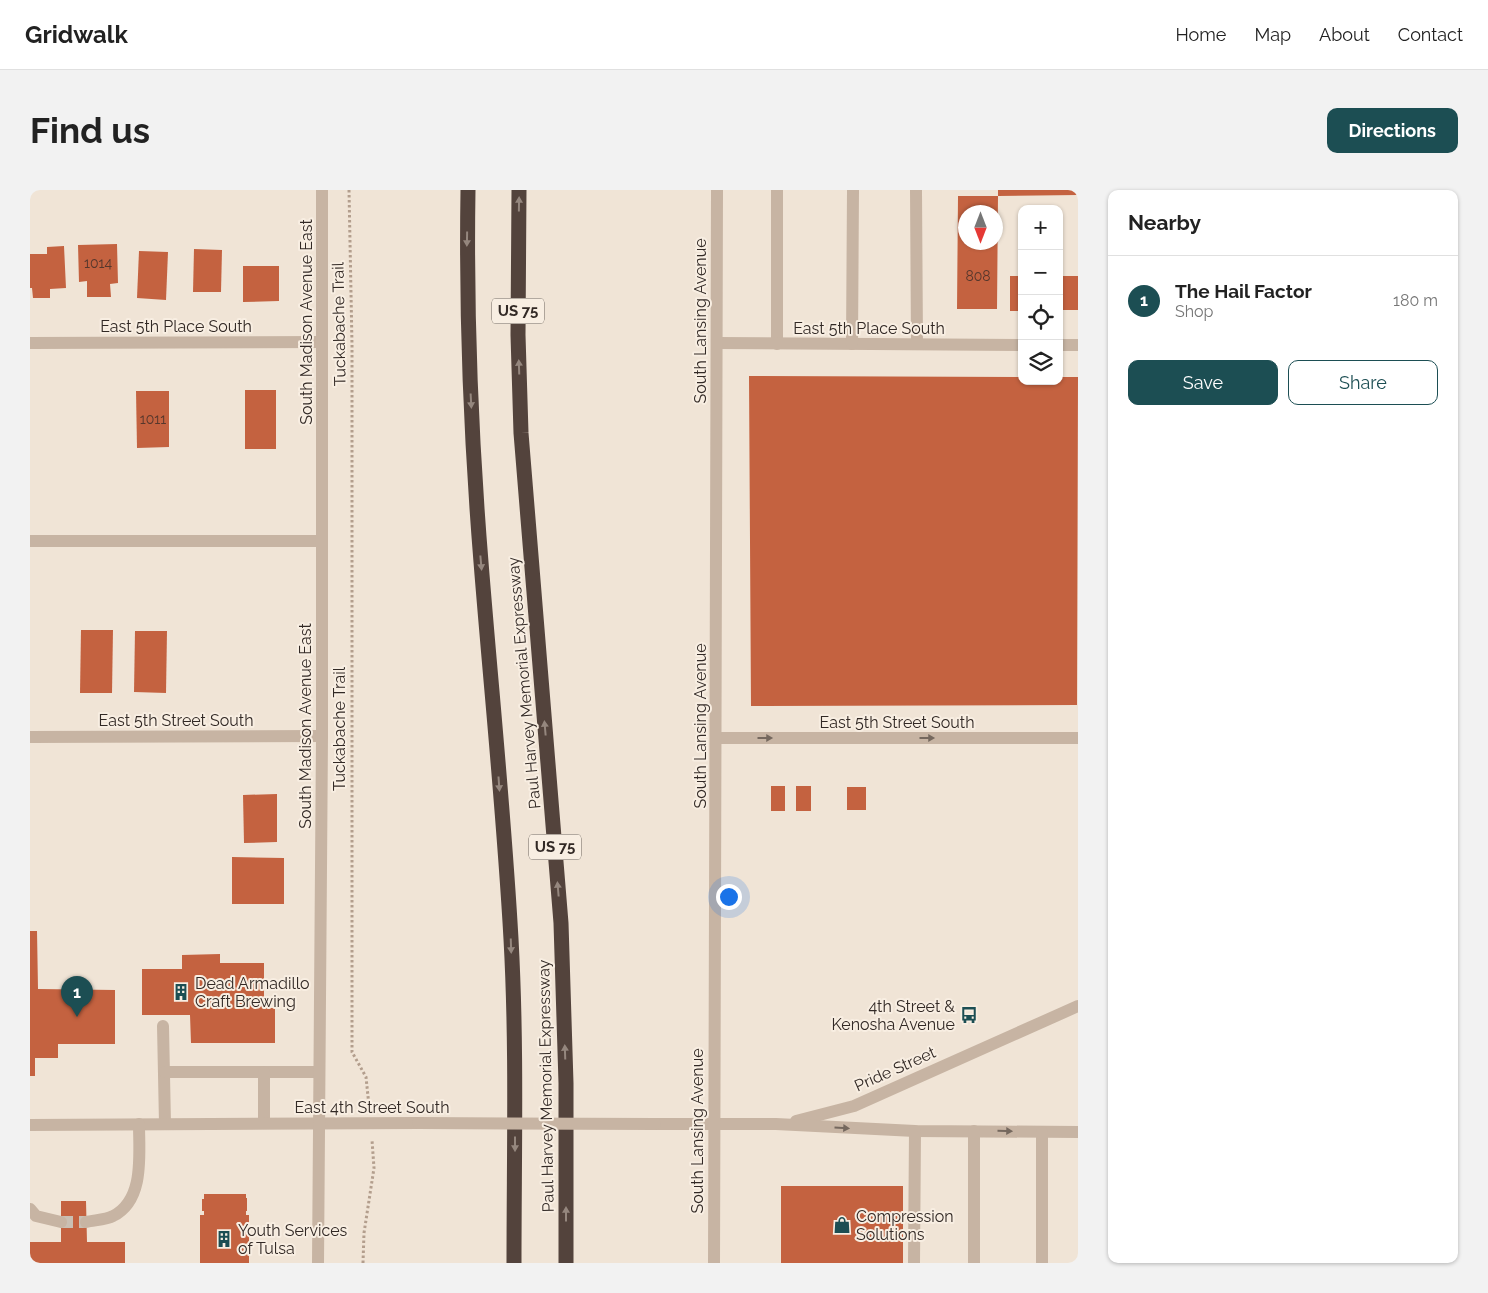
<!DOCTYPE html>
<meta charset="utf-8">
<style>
:root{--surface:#fff;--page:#f2f2f2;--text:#222;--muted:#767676;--line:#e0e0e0;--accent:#1c4e53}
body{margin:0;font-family:Raleway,sans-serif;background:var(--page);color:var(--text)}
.controls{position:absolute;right:15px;top:15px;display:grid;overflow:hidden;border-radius:10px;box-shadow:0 1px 4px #0004}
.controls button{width:45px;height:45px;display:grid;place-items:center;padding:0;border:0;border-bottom:1px solid var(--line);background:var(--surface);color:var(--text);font:25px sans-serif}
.compass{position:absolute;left:928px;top:15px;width:45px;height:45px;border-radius:50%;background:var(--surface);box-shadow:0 1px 4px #0004;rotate:180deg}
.you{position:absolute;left:698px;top:706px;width:18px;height:18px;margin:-12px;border:4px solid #fff;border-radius:50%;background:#1a73e8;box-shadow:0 0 0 8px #1a73e833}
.badge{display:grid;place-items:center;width:32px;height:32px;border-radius:50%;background:var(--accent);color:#fff;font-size:16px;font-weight:700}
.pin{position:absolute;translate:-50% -41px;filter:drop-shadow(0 1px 2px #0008)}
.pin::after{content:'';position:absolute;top:26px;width:18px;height:15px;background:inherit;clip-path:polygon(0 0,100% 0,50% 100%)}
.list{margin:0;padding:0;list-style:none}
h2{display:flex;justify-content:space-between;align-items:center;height:65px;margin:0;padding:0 20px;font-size:21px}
h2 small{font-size:16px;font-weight:400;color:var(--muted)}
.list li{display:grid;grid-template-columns:32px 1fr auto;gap:15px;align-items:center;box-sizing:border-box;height:90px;padding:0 20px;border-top:1px solid var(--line)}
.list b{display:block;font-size:19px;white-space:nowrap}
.list p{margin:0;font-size:16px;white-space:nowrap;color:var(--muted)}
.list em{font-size:16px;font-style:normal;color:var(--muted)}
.actions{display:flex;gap:10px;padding:15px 20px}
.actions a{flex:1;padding:11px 0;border:1px solid var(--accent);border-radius:10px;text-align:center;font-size:18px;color:var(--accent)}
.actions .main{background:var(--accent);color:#fff}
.icon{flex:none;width:28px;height:28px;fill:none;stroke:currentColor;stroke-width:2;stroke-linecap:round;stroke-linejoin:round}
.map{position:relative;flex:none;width:1048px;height:1073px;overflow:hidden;border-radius:10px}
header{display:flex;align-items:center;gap:30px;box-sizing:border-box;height:70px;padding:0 25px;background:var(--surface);border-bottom:1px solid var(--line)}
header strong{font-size:24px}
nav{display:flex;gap:28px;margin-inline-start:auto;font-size:18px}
.intro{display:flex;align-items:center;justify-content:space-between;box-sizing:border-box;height:120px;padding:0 30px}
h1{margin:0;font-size:35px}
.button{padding:12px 22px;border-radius:10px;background:var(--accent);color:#fff;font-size:18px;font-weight:700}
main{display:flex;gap:30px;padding:0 30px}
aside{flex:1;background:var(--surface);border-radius:10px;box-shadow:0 1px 4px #0004}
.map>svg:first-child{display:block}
.building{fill:#c46240;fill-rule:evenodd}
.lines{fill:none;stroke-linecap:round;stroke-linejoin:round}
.minor-tunnel{stroke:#cabfb3;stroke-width:12;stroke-dasharray:12 6;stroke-linecap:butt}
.path{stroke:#b39e8d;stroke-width:3;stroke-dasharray:2.5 2.5;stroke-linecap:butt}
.minor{stroke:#c7b4a3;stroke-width:12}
.highway{stroke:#53433c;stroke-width:15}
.minor-bridge{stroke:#c7b4a3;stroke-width:12}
.oneway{fill:#95877e}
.oneway2{fill:#75685e}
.labels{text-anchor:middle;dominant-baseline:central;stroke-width:4;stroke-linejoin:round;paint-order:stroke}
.number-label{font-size:14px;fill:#56372c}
.shield{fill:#f8eee2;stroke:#6d645e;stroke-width:1}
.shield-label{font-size:15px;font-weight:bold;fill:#322925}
.street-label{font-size:16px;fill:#322925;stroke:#f8eee2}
.poi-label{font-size:16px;fill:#322925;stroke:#f8eee2;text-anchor:start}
</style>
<header>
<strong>Gridwalk</strong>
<nav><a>Home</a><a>Map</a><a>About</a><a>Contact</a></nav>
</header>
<div class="intro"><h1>Find us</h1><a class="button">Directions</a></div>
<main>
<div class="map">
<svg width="1048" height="1073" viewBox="0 0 1048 1073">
<rect width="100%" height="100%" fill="#f0e4d6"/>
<!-- building -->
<g class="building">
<path d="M968,0h80v5l-80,1z"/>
<path d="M928,6h40l-1,113h-40zM936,22h30v30h-30z"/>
<path d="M87,54l1,39 -8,1 1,13h-24v-16l-8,1 -1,-37z"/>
<path d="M34,56l2,42 -16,1v9h-17l-1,-10h-2v-34h17v-7z"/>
<path d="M164,59l28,1 -1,42h-28z"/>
<path d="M109,61l29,1 -2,48 -29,-2z"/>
<path d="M213,76h36v35l-36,1z"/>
<rect x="980" y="86" width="12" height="35"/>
<rect x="1029" y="86" width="19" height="34"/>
<path d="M719,186l273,1v4h37v-4h19l-1,328 -326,1z"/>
<rect x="215" y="200" width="31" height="59"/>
<path d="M106,201h33v56l-32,1z"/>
<path d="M51,440h32l-1,63h-32z"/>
<path d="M105,441h32l-1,62 -32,-1z"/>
<rect x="741" y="596" width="14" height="25"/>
<rect x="766" y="596" width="15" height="25"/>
<rect x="817" y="597" width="19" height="23"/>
<path d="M247,604v48l-33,1 -1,-48z"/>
<path d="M202,667l52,1v46h-52z"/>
<path d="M0,741h7l1,58 77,1v54h-57v14h-23v18h-5z"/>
<path d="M190,764v9h44v45h11v35h-84l-1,-28h-48v-46h40v-14z"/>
<rect x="751" y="996" width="122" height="77"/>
<path d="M174,1004h42v4h1v13h-1v4h3v48h-49v-48h4v-4h-2v-12h2z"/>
<path d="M31,1011h25l1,41h38v21h-95v-21h31z"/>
</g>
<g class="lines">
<!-- minor-tunnel -->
<path class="minor-tunnel" d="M31,1032h25"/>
<!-- path -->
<g class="path">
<path d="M319,0l3,155v707l14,25 3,29"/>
<path d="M333,1073l1,-30 10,-65 -2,-28"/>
</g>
<!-- minor -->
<g class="minor">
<path d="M747,0v154"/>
<path d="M886,0l1,154"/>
<path d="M0,153l292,-1"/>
<path d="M687,153l305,2"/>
<path d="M822,154l1,-154"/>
<path d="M1029,155h19"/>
<path d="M0,351h292"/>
<path d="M0,547l292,-1"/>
<path d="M686,548h362"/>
<path d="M133,836l2,98"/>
<path d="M135,882h153"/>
<path d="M766,931l58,-15 224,-100"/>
<path d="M234,933v-51"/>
<path d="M625,934h121l139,7 163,1"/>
<path d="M0,935l388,-2"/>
<path d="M944,941v132"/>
<path d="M1012,942v131"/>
<path d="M0,1019l6,7 25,6"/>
<path d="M56,1032c8,-2 20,-2 27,-6 32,-16 26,-62 26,-92"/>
<path d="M288,1073l4,-527v-546"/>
<path d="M684,1073l3,-1073"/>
<path d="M884,1073l1,-132"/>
</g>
<!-- highway -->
<g class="highway">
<path d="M438,0c-2,124 3,248 13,372 10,126 23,251 30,377 6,108 3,216 3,324"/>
<path d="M489,0l-1,145 3,98 40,490 5,160v180"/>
</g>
<!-- minor-bridge -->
<path class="minor-bridge" d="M388,933l237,1"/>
</g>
<!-- one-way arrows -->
<defs><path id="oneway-solid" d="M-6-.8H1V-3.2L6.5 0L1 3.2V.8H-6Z" transform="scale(1.25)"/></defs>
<g class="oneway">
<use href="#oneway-solid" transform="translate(489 14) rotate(-89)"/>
<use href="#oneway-solid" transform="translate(437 49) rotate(91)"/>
<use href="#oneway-solid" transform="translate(489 177) rotate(-92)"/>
<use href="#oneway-solid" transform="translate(441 211) rotate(87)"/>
<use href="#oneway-solid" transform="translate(451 373) rotate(85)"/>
<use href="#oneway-solid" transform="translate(515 538) rotate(-95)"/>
<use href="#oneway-solid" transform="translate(469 594) rotate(86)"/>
<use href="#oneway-solid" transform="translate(528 699) rotate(-95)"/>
<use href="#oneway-solid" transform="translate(481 756) rotate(88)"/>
<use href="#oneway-solid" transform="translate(535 862) rotate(-92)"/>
<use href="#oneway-solid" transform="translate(485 954) rotate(90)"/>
<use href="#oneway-solid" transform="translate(536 1024) rotate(-90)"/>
</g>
<g class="oneway2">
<use href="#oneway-solid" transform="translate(735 548)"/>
<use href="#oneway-solid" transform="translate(897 548)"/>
<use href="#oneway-solid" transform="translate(812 938) rotate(3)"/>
<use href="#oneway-solid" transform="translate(975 941) rotate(1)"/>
</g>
<!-- icons -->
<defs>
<g id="building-bare" transform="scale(1.35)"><path d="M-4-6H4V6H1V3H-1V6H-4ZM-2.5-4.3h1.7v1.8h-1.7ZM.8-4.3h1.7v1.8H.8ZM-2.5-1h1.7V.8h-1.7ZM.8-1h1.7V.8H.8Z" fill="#1c4e53" stroke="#f8eee2" stroke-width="2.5" paint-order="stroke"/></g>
<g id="bus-bare" transform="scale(1.35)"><path d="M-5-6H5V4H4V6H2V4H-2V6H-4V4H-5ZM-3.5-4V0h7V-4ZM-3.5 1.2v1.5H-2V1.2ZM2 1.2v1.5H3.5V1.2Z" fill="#1c4e53" stroke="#f8eee2" stroke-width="2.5" paint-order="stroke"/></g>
<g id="shop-bare" transform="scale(1.35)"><path d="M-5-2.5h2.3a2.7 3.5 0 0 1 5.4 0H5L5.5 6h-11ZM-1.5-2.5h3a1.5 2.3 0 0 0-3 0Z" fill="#1c4e53" stroke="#f8eee2" stroke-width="2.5" paint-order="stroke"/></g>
</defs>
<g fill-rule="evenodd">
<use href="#building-bare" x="151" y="802"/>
<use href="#bus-bare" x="939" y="825"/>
<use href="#shop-bare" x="812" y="1035"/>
<use href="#building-bare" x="194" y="1049"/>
</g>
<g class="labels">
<!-- number labels -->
<g class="number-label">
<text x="68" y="73">1014</text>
<text x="948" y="86">808</text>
<text x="123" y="229">1011</text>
</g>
<!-- shield labels -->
<g class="shield">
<rect x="462" y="108.5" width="52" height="25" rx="4"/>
<rect x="499" y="644.5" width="52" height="25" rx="4"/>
</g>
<g class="shield-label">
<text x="488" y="121">US 75</text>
<text x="525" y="657">US 75</text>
</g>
<!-- street labels -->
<g class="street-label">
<text transform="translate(670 131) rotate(-90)">South Lansing Avenue</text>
<text transform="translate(276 132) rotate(-90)">South Madison Avenue East</text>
<text transform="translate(309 134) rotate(-91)">Tuckabache Trail</text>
<text x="146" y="136">East 5th Place South</text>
<text x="839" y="138">East 5th Place South</text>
<text transform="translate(494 493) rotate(-95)">Paul Harvey Memorial Expressway</text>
<text x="146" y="530">East 5th Street South</text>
<text x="867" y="532">East 5th Street South</text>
<text transform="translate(275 536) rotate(-90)">South Madison Avenue East</text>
<text transform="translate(670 536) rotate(-90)">South Lansing Avenue</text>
<text transform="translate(309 539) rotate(-90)">Tuckabache Trail</text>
<text transform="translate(865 879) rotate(-24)">Pride Street</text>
<text transform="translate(516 896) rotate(-91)">Paul Harvey Memorial Expressway</text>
<text x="342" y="917">East 4th Street South</text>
<text transform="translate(667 941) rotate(-90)">South Lansing Avenue</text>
</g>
<!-- poi labels -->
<g class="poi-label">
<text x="165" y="793">Dead Armadillo<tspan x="165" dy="18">Craft Brewing</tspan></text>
<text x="925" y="816" text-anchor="end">4th Street &amp;<tspan x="925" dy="18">Kenosha Avenue</tspan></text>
<text x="826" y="1026">Compression<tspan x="826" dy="18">Solutions</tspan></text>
<text x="208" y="1040">Youth Services<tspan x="208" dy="18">of Tulsa</tspan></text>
</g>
</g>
</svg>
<div class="controls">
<button>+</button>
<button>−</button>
<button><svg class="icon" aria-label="locate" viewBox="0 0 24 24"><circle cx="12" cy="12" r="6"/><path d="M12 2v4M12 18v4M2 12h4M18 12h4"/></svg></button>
<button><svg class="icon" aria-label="layers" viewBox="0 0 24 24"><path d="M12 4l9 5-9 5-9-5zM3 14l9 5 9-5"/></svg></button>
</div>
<svg class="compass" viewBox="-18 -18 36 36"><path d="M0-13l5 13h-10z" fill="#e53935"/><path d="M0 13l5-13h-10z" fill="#767676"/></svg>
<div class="you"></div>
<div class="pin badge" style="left:47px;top:827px">1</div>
</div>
<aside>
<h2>Nearby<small></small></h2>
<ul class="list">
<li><span class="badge">1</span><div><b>The Hail Factor</b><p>Shop</p></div><em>180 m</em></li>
</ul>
<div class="actions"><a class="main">Save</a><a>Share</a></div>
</aside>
</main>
